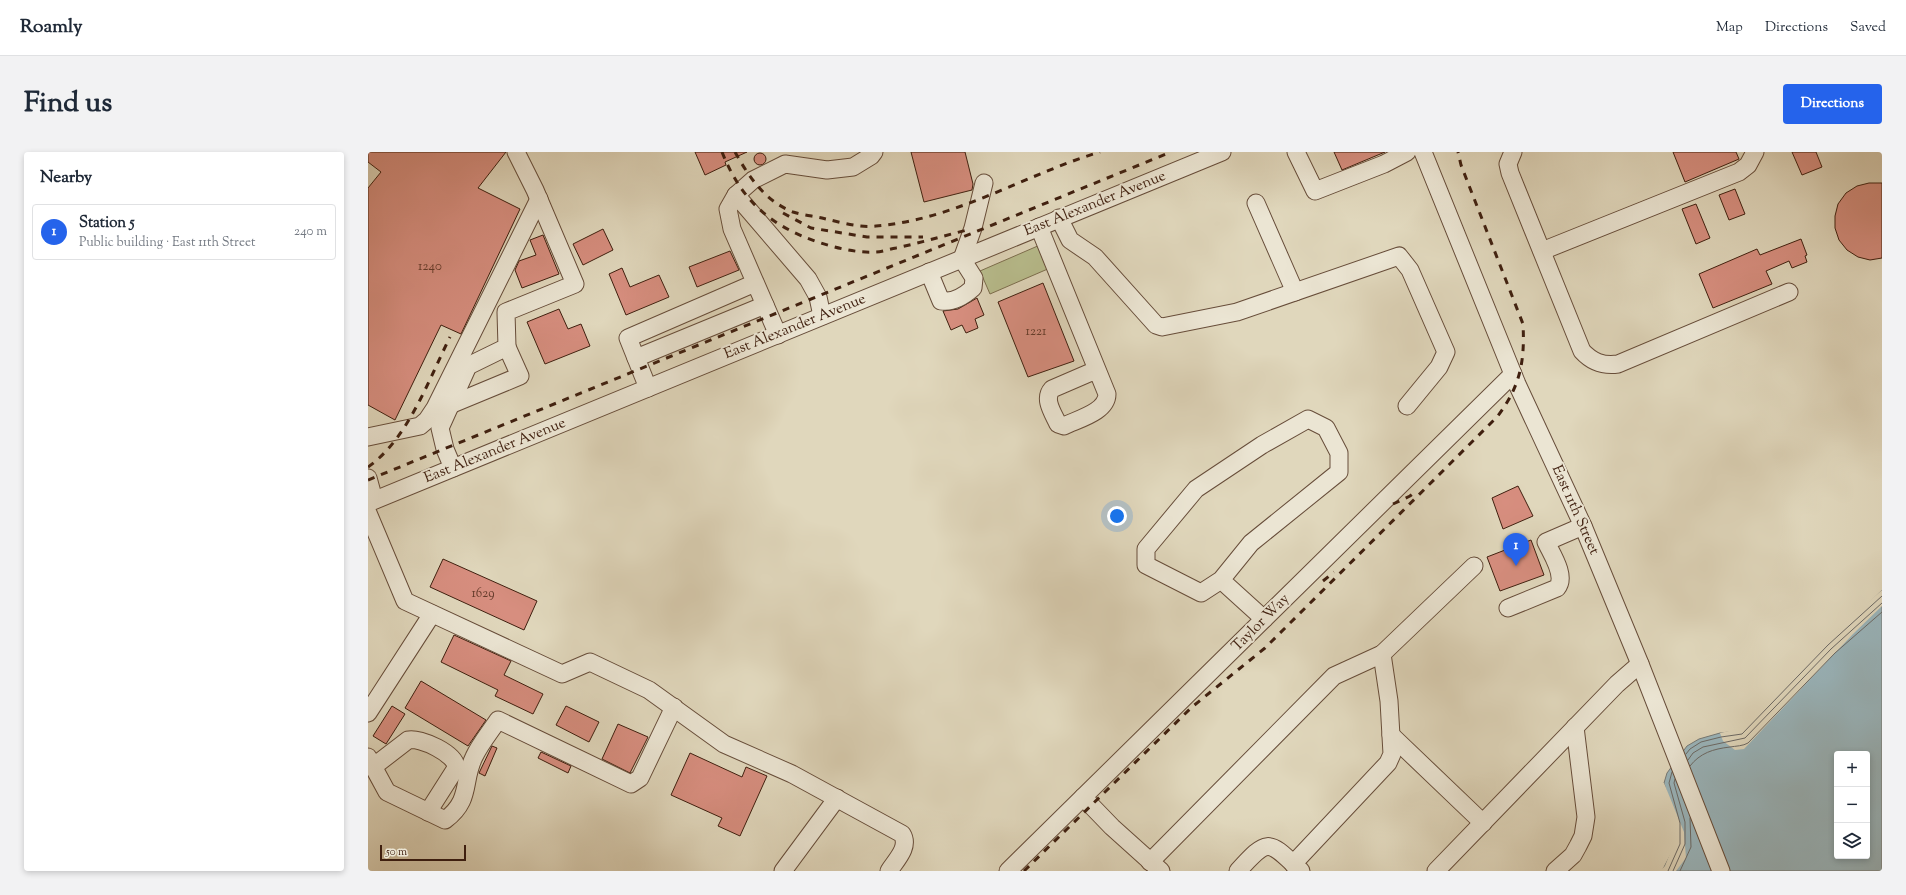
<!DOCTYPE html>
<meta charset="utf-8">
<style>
:root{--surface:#fff;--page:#f2f2f3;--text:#1f2937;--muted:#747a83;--line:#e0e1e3;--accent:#2563eb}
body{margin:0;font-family:"Sorts Mill Goudy",serif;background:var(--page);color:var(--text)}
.controls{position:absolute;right:12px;bottom:12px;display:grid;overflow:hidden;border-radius:4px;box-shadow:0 2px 6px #0003}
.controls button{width:36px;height:36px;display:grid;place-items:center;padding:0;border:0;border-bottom:1px solid var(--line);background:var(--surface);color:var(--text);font:20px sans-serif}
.scale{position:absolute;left:12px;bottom:10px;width:86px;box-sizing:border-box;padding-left:4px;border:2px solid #3f1f0f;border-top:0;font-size:11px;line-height:14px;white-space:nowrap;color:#3f1f0f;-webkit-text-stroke:3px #ebe5d3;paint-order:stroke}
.you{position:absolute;left:749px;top:364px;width:14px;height:14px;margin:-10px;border:3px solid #fff;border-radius:50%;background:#1a73e8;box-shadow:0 0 0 6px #1a73e833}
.badge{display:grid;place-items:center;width:26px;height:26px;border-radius:50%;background:var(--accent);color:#fff;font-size:13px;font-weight:700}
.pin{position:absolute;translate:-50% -33px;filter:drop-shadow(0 1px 2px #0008)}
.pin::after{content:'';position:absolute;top:21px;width:14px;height:12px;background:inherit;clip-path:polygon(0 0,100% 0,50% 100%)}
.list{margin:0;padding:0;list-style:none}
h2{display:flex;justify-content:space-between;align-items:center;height:52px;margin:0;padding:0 16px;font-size:17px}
h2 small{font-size:13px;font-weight:400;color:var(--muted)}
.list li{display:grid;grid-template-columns:26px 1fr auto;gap:12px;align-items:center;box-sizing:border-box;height:56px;margin:0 8px 8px;padding:0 8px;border:1px solid var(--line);border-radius:4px}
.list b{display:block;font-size:15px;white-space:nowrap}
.list p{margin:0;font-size:13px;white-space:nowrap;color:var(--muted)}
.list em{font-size:13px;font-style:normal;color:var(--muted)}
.icon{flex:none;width:22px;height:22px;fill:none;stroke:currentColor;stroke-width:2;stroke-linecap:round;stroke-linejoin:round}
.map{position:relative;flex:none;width:1514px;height:719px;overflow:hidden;border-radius:4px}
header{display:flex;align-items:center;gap:24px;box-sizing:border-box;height:56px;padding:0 20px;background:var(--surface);border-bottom:1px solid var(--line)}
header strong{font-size:19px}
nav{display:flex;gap:22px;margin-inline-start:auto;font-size:14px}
.intro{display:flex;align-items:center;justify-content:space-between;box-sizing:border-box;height:96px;padding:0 24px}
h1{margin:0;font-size:28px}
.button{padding:10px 18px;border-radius:4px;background:var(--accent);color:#fff;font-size:14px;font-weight:700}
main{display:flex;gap:24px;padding:0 24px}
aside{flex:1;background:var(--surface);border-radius:4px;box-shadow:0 2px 6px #0003}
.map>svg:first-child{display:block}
.green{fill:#b8bd8d;stroke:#7c6e4e}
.water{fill:#9ab6bd;stroke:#767a77;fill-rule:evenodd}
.pier{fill:#e0d7bc}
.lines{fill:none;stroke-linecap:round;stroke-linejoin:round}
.shore{stroke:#6c6a66;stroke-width:1}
.building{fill:#d78e7f;stroke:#3f1f0f}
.minor-casing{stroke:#674d3a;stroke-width:19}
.minor{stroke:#ebe5d3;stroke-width:17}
.rail{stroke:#3f1f0f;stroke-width:3;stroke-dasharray:7 7;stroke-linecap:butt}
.labels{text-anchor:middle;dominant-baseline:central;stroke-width:4;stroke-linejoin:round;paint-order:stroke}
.number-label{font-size:13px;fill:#653b2b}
.street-label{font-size:15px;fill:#3f1f0f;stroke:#ebe5d3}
</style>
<header>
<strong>Roamly</strong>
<nav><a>Map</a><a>Directions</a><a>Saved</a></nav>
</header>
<div class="intro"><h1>Find us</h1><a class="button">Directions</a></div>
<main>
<aside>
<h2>Nearby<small></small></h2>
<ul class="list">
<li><span class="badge">1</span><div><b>Station 5</b><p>Public building · East 11th Street</p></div><em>240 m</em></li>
</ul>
</aside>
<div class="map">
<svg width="1514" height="719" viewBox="0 0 1514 719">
<rect width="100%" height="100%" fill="#e0d7bc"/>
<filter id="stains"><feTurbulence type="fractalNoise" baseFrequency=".005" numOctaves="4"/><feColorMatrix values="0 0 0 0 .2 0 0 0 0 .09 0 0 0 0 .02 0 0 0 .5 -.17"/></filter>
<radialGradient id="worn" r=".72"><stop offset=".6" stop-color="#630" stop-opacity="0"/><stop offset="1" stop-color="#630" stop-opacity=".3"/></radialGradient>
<!-- green -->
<path class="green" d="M672,93l10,23 -60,26 -10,-23z"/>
<!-- water -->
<path class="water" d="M1514,438v281h-220l14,-27v-19l-12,-42 3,-10 20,-27 12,-7 21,-6 19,-2zM1469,602h30v102h-30z"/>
<!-- pier -->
<g class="pier">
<path d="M1514,438v16l-29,28 -109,115 -9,1 -12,-9 -3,-8 18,-4 86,-88z"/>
<path d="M1294,631h2l20,49 2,26 -10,13h-16l5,-5 9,-23v-18z"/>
</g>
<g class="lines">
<!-- shore -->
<g class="shore">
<path d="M1318,602l4,-5 11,-7 20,-5 21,-3 86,-89 54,-49"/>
<path d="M1320,608l5,-7 10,-6 42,-9 86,-89 51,-46"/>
<path d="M1322,614c10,-13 23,-17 40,-19 6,-1 13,-1 18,-4l87,-90 47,-41"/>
<path d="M1300,719l12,-27v-21l-11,-40 3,-11"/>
<path d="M1305,719l12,-27v-22l-11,-39 1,-4"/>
<path d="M1312,719l11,-24 -1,-29"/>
</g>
</g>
<!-- building -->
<g class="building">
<path d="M0,0h138l-28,36 42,21 -59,125 -20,-9 -46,95 -27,-15v-217l13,-16 -13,-10z"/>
<path d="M327,0h52l-22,10 1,3 -21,10z"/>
<path d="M543,0h54l8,32 -1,6 -48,12z"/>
<path d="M966,0h51l-43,18z"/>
<path d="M1305,0h63l3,7 -54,23z"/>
<path d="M1424,0h24l6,15 -20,8z"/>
<circle cx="392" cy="7" r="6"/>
<path d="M1501,31h13v75l-12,2 -12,-3 -11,-7 -8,-10 -4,-12v-12l3,-12 8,-11 11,-7z"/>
<path d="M1367,37l10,25 -16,6 -10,-25z"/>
<path d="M1328,52l14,34 -14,6 -14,-35z"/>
<path d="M235,77l10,21 -30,15 -10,-21z"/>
<path d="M175,83l16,39 -37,14 -7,-18 4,-9 17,-6 -6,-15z"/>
<path d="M1433,87l6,16 -2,1 2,6 -15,6 -3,-7 -23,10 6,13 -59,24 -14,-34 58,-25 3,6z"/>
<path d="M362,99l9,19 -42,17 -8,-20z"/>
<path d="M254,116l8,19 29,-12 10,22 -43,18 -17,-41z"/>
<path d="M675,131l31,78 -46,16 -30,-75z"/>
<path d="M609,146l7,17 -9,4 3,9 -12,5 -4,-8 -11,5 -8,-19 15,-2z"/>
<path d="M191,157l9,20 13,-5 9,22 -45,18 -18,-42z"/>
<path d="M1150,334l15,30 -30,13 -11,-31z"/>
<path d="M1163,388l13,35 -44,16 -13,-34z"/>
<path d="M75,407l94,42 -13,29 -94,-43z"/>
<path d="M86,483l57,26 -7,14 39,19 -10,20 -38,-18 3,-6 -57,-28z"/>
<path d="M53,529l65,39 -18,26 -63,-38z"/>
<path d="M24,554l13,8 -19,30 -13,-8z"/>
<path d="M198,554l33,16 -10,20 -33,-17z"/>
<path d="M250,572l30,13 -18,36 -28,-14z"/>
<path d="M124,594l5,2 -12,28 -6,-3z"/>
<path d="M173,600l30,14 -3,7 -30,-15z"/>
<path d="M322,601l52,24 4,-10 21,9 -27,60 -22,-10 4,-8 -51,-23z"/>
</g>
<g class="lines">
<!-- minor casing -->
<g class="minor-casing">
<g id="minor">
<path d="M928,0l19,39 69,-27 23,-12"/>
<path d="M1055,0l94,232 66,142 57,138 81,207"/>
<path d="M1145,0l-5,12 2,9 72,178c10,11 21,15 36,13l171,-72"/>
<path d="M368,43l72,84 10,18 4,19"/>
<path d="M888,51l39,89"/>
<path d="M691,66l11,22 25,17 61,68 6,2 75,-15 162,-56 11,14 36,82 -7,15 -32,39"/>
<path d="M671,75l68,167c0,18 -29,25 -43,32l-6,-2c-5,-11 -15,-25 -6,-35l44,-19"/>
<path d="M1174,99l197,-79 9,-7 7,-13"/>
<path d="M561,120l12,29c12,2 23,-5 32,-13l1,-10 -12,-19 11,-31 11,-45"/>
<path d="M410,183l-46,-106 -4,-20 8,-14 17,-15 32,-16 42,6 26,-3 18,-11 3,-4"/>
<path d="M268,206l129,-53"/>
<path d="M280,236l-20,-50 127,-55"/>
<path d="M82,253l70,-29 -13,-29"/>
<path d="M0,285l52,-11 7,-6 8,-12 104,-209"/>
<path d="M85,316l-8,-19 -5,-21 28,-62 39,-19 -1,-35 69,-28 -40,-94 -19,-38"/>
<path d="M0,326l6,22"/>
<path d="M0,351l854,-351"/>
<path d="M0,361l37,88 157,73 28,-12 59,28 75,54 68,30 110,60c8,13 -6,26 -13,37"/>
<path d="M853,428l-20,13 -55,-28v-16l50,-60 66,-44 46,-26 18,9 13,25v19l-88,71 -30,37 43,39"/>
<path d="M1140,456l49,-20c10,-12 -6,-35 -11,-46l37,-16"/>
<path d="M0,561l64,-99"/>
<path d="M1023,583l92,88"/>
<path d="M0,605l19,35 58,28c27,-20 17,-39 29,-63 6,-13 16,-25 24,-37l133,64 9,-6 34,-71"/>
<path d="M5,615l35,-27c12,-3 49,14 48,28l-28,44"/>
<path d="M715,645l29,30 49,44"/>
<path d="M782,710l184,-186 48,-22 92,-88"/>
<path d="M925,712l95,-101 4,-9 -3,-53 -7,-47"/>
<path d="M415,719l54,-73"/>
<path d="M640,719l505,-497"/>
<path d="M870,719c31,-34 30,-31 63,0"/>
<path d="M1068,719l181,-187 23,-20"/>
<path d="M1187,719l18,-16 5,-9 5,-10 3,-19 -11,-90"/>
</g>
</g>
<!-- minor -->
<use href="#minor" class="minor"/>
<!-- rail -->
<g class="rail">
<path d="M354,0c19,48 48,74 96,90 18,6 38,11 57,10 7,0 14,-3 21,-4 24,-5 47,-12 71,-18"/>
<path d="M367,0c14,25 30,49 58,60 9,3 20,4 29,6 17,4 37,10 54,8 79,-6 150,-52 224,-74"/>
<path d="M415,61l28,15 56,9h56"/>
<path d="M0,315c40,-28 61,-88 82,-130"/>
<path d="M0,328l803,-328"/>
<path d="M1025,352l17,-8 7,-6"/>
<path d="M955,429l11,-9"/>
<path d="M656,719l168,-164 73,-59 232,-231c23,-30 28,-55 26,-93l-62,-159 -3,-13"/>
</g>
</g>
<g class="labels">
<!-- number labels -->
<g class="number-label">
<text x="62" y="115">1240</text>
<text x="668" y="180">1221</text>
<text x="115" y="442">1629</text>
</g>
<!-- street labels -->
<g class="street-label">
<text transform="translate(727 52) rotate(-22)">East Alexander Avenue</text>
<text transform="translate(427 175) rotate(-22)">East Alexander Avenue</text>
<text transform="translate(127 299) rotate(-22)">East Alexander Avenue</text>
<text transform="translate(1207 358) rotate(66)">East 11th Street</text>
<text transform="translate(893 471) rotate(-45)">Taylor Way</text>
</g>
</g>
<rect width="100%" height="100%" filter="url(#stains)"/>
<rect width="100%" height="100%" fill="url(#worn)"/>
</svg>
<div class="controls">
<button>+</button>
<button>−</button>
<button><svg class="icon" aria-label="layers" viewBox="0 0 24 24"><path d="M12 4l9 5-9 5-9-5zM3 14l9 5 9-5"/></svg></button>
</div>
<div class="scale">50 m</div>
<div class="you"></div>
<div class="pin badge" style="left:1148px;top:414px">1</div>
</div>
</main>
